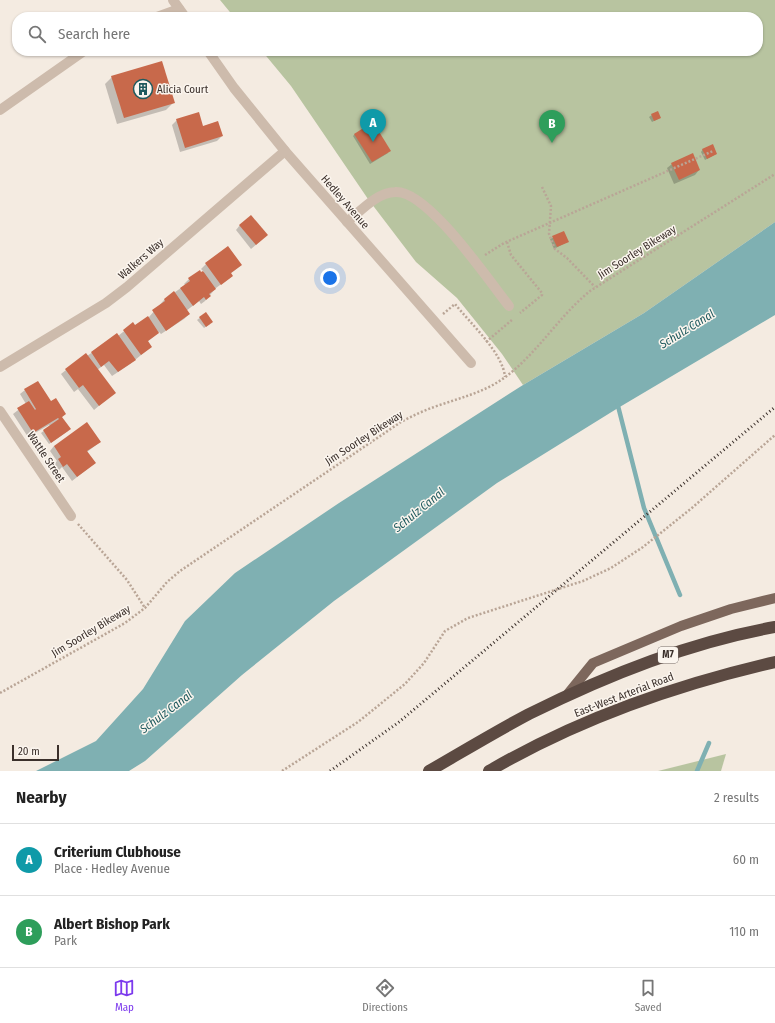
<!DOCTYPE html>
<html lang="en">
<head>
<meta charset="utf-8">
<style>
	body { margin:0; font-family:"Fira Sans Condensed",sans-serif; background:#f6f6f6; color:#222 }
	.scale { position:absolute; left:12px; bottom:10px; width:47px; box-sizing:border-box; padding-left:4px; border:2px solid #3b302b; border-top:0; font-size:11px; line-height:14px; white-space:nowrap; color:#3b302b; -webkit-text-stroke:3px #fbf5ee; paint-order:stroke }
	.you { position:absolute; left:330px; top:278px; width:14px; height:14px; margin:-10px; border:3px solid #fff; border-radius:50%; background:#1a73e8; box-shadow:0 0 0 6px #1a73e833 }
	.badge { display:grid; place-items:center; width:26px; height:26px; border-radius:50%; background:#7c3aed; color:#fff; font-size:13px; font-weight:700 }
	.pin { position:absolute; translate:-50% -33px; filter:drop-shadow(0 1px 2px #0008) }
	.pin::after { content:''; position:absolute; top:21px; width:14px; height:12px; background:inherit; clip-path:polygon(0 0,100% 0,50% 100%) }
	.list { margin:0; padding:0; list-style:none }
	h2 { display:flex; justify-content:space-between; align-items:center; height:52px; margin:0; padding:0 16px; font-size:17px }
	h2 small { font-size:13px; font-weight:400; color:#767676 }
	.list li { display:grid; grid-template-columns:26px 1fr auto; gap:12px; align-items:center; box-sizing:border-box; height:72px; padding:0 16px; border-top:1px solid #e0e0e0 }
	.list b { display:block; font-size:15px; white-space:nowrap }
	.list p { margin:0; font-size:13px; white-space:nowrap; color:#767676 }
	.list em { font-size:13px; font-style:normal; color:#767676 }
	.icon { flex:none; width:22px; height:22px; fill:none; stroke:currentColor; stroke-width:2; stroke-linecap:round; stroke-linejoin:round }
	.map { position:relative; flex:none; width:775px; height:771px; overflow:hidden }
	.search { position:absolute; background:#fff; box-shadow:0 1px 3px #0004; left:12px; right:12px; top:12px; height:44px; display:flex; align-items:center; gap:10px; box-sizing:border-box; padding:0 14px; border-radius:16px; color:#767676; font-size:15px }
	.sheet { height:196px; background:#fff }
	nav { display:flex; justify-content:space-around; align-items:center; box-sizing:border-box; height:56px; border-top:1px solid #e0e0e0; background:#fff; font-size:11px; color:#767676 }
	nav a { display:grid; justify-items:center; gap:2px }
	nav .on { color:#7c3aed }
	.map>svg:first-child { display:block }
	.green { fill:#b8c4a0 }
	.water { fill:#7fb0b2 }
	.shadow { fill:#0003 }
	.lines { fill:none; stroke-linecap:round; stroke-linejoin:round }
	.stream { stroke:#7fb0b2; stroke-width:4.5 }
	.building { fill:#c8694b }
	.path { stroke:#b9a596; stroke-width:2.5; stroke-dasharray:2 2; stroke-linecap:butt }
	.minor { stroke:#cdbbac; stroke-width:10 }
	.major { stroke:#7d675c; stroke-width:10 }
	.highway { stroke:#5c4a42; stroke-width:12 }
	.rail { stroke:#3b302b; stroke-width:3; stroke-dasharray:1 3; stroke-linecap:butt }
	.labels { text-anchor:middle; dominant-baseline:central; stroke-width:3; stroke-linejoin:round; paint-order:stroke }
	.shield { fill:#fbf5ee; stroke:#756b66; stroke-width:1 }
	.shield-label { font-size:10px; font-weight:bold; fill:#3b302b }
	.poi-label { font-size:11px; fill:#3b302b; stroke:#fbf5ee; text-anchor:start }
	.street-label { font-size:11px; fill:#3b302b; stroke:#fbf5ee }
	.water-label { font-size:12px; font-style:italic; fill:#1f5a5e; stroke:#fbf5ee }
</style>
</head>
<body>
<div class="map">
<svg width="775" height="771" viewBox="0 0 775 771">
	<rect width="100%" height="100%" fill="#f4ebe1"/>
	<!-- green -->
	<g class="green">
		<path d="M220,0H775V222L644,313L523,385L502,354L457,298L416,262L368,199L291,86L262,51H758V17H234Z"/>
		<path d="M726,754L721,771H658Z"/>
	</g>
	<!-- water -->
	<path class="water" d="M775,222V315L618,408L497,483L334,601L242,675L145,761L129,771H36L96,741L143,689L185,621L235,573L339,503L523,385L644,313Z"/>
	<!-- shadow -->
	<g class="shadow">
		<path d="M112,77L174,102L166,110L117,124L105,84Z"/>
		<path d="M652,115L660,118L652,122L649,117Z"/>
		<path d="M177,120L203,127L222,136L217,141L180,152L172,125Z"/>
		<path d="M355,134L388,153L370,164L353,136Z"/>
		<path d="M703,149L716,154L705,160L701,152Z"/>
		<path d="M672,164L699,170L695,175L674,184L667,168Z"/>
		<path d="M240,225L267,235L251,249L236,230Z"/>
		<path d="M563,233L567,242L554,249L550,239Z"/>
		<path d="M206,264L241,265L230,274L232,276L216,288L205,301L201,304L199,301L186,311L189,314L184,319L161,334L159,332L147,342L151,347L130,364L112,376L104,365L97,370L114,393L94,410L78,389L74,392L61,374L86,354L87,356L117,335L118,336L133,324L135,326L149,317L164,300L185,285L184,284L189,279L200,272L201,274L204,272L201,269Z"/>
		<path d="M205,314L210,324L204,328L197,320Z"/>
		<path d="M25,390L50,403L65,414L61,418L68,431L49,444L41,433L50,426L49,425L28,437L13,414L26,404L20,394Z"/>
		<path d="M100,442L87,452L95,463L72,481L62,467L58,471L54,464L57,461L50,451L54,446Z"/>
	</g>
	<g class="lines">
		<!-- stream -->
		<g class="stream">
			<path d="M617,402L644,508L680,595"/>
			<path d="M697,771L709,743"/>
		</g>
	</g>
	<!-- building -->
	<g class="building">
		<path d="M162,61L175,103L124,118L111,76Z"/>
		<path d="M658,111L661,118L654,121L651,114Z"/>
		<path d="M199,112L203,126L218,121L223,136L185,148L176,119Z"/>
		<path d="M373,122L391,151L372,162L354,134Z"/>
		<path d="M713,144L717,154L707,159L702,149Z"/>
		<path d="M693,153L700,170L679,180L671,163Z"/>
		<path d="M251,215L268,235L256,245L239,225Z"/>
		<path d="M564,231L569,242L557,247L552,236Z"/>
		<path d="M228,246L242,265L231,273L233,276L221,285L205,263Z"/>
		<path d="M200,270L201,272L203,271L216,289L209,294L211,296L206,300L204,297L193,306L180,288L190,281L188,278Z"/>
		<path d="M174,291L190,314L166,331L152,310L165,301L164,299Z"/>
		<path d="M206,312L213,322L206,327L199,317Z"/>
		<path d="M148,316L159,333L148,341L152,347L141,355L123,330L133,322L135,325Z"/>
		<path d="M117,333L136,360L118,372L109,361L101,367L91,352Z"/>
		<path d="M86,353L116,393L99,406L83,385L79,388L65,369Z"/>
		<path d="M38,381L51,401L56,398L66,414L62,417L71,429L51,443L43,430L59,419L58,418L33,433L17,408L29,401L35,410L36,409L24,389Z"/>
		<path d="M87,422L101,442L87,451L96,463L77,477L67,464L63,467L58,459L61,457L54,446Z"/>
	</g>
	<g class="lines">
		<!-- path -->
		<g class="path">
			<path d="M542,187L551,206L549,234L555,249L567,258L595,287"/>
			<path d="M507,242L511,255L542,293V295L520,313"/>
			<path d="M485,255L504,243L713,151"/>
			<path d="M443,314L455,304C470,323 503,353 505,377"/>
			<path d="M486,342L513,319"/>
			<path d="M78,524L127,580L145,608"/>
			<path d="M0,693L125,623L145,608L167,582L180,571L401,422C412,416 423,411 434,407C459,398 483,393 504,378C538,353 558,317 590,291L775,174"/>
			<path d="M282,771L358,722L405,684L424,663L445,631L468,618L583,581L611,568L643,547L693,507L775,435"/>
		</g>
		<!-- minor -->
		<g class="minor">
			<path d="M173,0L185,17"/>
			<path d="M157,17L179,9"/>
			<path d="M208,51L234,88L285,151L471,363"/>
			<path d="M0,110L84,51"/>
			<path d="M347,222C361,211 376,193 395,192C427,189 489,281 509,306"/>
			<path d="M0,367L106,303L127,287L285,151"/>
			<path d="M0,411L71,516"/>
		</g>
		<!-- major -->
		<path class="major" d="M567,695L593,663L681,626L731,609L775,598"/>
		<!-- highway -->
		<g class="highway">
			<path d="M429,771C462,752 495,732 529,714C607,675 689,642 775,627"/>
			<path d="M489,771C578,719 675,685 775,662"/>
		</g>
		<!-- rail -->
		<path class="rail" d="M330,771L399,722L775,407"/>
	</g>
	<!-- icons -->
	<defs>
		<symbol id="building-ring" viewBox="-11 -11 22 22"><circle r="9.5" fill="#fbf5ee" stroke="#1f5a5e" stroke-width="1.5"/><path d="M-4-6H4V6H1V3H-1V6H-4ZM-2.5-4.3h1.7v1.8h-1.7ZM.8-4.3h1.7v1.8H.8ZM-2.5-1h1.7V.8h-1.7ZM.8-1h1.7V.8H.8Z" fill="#1f5a5e"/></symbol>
	</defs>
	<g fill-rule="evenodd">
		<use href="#building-ring" x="132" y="78" width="22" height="22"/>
	</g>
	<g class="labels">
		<!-- shield labels -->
		<rect class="shield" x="658" y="647" width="20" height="16" rx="3"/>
		<g class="shield-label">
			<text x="668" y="655">M7</text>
		</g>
		<!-- poi labels -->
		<g class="poi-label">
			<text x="157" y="89">Alicia Court</text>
		</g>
		<!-- street labels -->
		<g class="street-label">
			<text transform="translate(345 202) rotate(49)">Hedley Avenue</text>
			<text transform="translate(637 252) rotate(-32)">Jim Soorley Bikeway</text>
			<text transform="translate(141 259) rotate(-41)">Walkers Way</text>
			<text transform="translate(364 438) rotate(-33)">Jim Soorley Bikeway</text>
			<text transform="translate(46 457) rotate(56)">Wattle Street</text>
			<text transform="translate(91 631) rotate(-31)">Jim Soorley Bikeway</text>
			<text transform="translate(624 695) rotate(-21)">East-West Arterial Road</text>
		</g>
		<!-- water labels -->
		<g class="water-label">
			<text transform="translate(687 329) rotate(-32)">Schulz Canal</text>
			<text transform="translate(419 510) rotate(-39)">Schulz Canal</text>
			<text transform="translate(166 712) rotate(-37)">Schulz Canal</text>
		</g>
	</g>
</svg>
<div class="scale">20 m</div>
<div class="you"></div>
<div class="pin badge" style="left:373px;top:142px;background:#0f9aa8">A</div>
<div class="pin badge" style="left:552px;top:143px;background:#2e9e5b">B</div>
<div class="search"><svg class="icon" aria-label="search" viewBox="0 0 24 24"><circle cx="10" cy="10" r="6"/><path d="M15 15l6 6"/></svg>Search here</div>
</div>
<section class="sheet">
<h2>Nearby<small>2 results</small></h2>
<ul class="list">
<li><span class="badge" style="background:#0f9aa8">A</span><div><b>Criterium Clubhouse</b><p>Place · Hedley Avenue</p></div><em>60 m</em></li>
<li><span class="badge" style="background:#2e9e5b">B</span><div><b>Albert Bishop Park</b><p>Park</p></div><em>110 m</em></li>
</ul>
</section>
<nav>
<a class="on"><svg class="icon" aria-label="map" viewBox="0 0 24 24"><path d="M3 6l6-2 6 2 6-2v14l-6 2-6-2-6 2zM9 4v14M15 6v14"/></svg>Map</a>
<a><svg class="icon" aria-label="directions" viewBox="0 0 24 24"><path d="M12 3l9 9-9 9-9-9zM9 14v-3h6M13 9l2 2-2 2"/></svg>Directions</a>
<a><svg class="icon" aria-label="saved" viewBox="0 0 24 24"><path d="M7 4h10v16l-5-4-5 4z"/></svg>Saved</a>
</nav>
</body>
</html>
